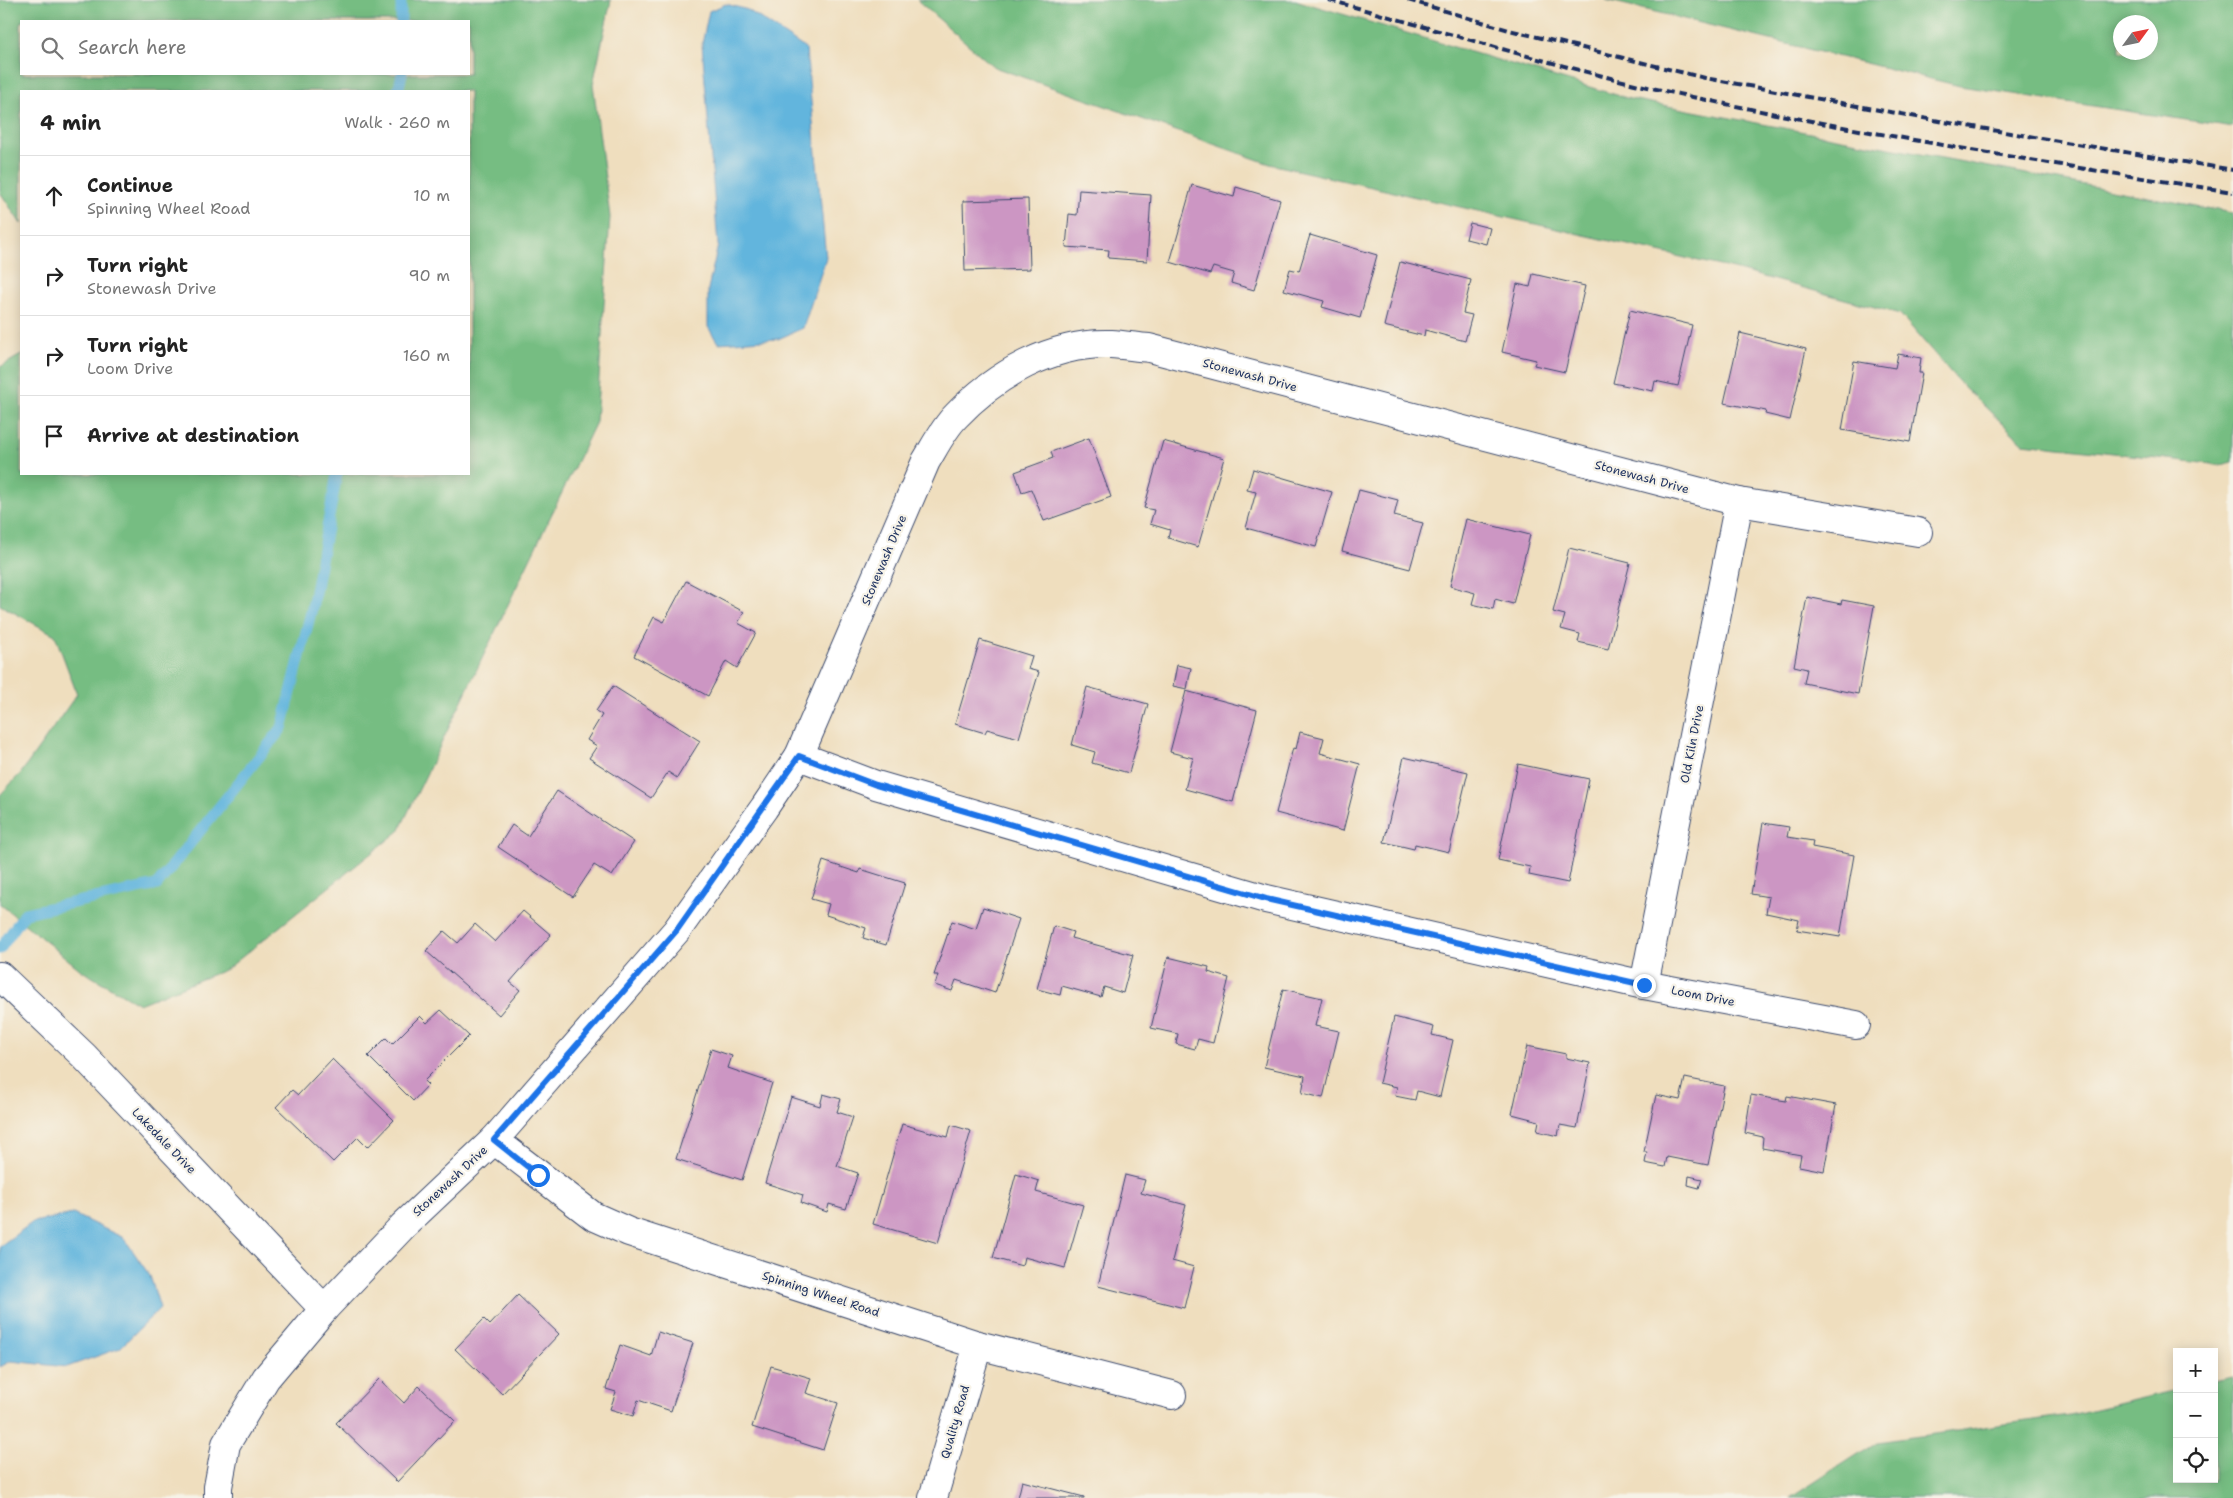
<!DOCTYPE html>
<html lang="en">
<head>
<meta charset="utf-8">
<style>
	body { margin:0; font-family:"Shantell Sans",sans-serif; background:#f6f6f6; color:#222 }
	.controls { position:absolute; right:15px; bottom:15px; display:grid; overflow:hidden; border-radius:0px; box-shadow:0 2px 12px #0003 }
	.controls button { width:45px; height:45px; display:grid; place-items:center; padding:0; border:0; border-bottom:1px solid #e0e0e0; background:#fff; color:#222; font:25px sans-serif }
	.compass { position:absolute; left:2113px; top:15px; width:45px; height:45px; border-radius:50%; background:#fff; box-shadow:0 2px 12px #0003; rotate:57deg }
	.stop { position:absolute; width:15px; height:15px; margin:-11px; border:4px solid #1a73e8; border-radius:50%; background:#fff }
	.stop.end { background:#1a73e8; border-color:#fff; box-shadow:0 1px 5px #0008 }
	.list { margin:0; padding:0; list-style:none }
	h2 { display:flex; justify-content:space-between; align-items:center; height:65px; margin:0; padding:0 20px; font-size:21px }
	h2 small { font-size:16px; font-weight:400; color:#767676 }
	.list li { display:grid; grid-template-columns:32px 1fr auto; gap:15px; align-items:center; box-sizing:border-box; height:80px; padding:0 20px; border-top:1px solid #e0e0e0 }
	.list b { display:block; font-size:19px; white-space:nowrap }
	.list p { margin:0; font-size:16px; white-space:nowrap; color:#767676 }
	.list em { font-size:16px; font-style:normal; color:#767676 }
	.icon { flex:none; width:28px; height:28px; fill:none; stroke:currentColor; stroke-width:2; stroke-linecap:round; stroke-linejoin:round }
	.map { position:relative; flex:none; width:2233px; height:1498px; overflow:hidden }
	.search { position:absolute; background:#fff; box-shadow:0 2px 12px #0003; left:20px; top:20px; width:450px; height:55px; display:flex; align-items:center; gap:12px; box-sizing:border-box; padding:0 18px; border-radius:0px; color:#767676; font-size:19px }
	.panel { position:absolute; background:#fff; box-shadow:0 2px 12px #0003; left:20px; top:90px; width:450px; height:385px; border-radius:0px }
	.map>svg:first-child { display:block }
	.forest { fill:#76bd82; stroke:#487670; fill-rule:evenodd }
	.water { fill:#62b5dd; stroke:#3e729e }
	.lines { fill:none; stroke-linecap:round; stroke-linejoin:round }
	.stream { stroke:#62b5dd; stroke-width:11 }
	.building { fill:#cc96c3 }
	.minor-casing { stroke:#3b496c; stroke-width:30 }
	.minor { stroke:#fff; stroke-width:28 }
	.rail { stroke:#1b2f5e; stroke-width:4; stroke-dasharray:8 4; stroke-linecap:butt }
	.route { stroke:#1a73e8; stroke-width:6 }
	.labels { text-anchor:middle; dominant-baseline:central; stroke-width:4.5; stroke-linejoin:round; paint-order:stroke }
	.street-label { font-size:12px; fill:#1b2f5e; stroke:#f7f3e8 }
</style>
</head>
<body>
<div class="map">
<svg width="2233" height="1498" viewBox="0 0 2233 1498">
	<rect width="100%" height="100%" fill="#f7f3e8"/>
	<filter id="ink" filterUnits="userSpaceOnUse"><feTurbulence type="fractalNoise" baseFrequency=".02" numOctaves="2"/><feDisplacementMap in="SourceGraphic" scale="10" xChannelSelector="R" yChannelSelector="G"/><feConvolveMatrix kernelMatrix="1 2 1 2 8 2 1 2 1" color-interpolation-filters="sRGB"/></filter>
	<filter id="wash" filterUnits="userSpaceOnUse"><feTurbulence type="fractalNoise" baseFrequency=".0096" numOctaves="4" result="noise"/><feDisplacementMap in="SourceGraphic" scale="20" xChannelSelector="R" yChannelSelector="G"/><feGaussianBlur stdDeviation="1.12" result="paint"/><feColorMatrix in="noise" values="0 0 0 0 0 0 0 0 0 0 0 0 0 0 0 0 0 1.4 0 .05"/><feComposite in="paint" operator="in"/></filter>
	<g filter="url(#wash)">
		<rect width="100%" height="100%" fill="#efdebe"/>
		<!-- forest -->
		<g class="forest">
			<path d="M0,0H611L593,84L610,217L596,422L399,831L227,969L139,1004L82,971L0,904V795L21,773L77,694L55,635L0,605V367L21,355V474H469V91H21V224L0,192ZM469,21V74H21V21Z"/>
			<path d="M917,0H1295L1630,99L2233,213V462L2221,465L2023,443L1959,382L1900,314L1734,269L1270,164L994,67Z"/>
			<path d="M1606,0H2233V127L1960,86ZM2150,22V52H2120V22Z"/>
			<path d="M2233,1377V1498H1790L1877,1442L2070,1415L2177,1390V1479H2214V1381Z"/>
		</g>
		<!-- water -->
		<g class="water">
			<path d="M726,4L748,10L806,49L826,258L803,328L778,339L718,343L708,327V289L718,245L702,44L709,11Z"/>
			<path d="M73,1214L124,1238L150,1276L160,1308L120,1348L67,1367L11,1361L0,1367V1246L33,1222Z"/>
		</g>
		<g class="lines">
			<!-- stream -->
			<g class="stream">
				<path d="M401,0V21"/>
				<path d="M398,91L402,74"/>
				<path d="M0,949L25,913L157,885L282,728L312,608L337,474"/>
			</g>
		</g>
		<g id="blocks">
			<!-- building -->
			<g class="building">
				<path d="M1192,185L1234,197L1236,187L1280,200L1254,290L1231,283L1234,273L1213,267L1210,274L1170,262Z"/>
				<path d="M1079,190L1151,195L1147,261L1108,258L1109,250L1066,247L1069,214L1077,215Z"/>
				<path d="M1028,199L1030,269L965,271L963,201Z"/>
				<path d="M1470,223L1490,228L1486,244L1466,239Z"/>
				<path d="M1310,235L1377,255L1360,318L1322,307L1324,301L1284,290L1290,269L1299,271Z"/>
				<path d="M1400,262L1471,280L1463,313L1472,315L1465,341L1425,330L1424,336L1384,326Z"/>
				<path d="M1533,274L1585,286L1565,372L1534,365L1536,360L1502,352L1517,284L1530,287Z"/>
				<path d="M1630,310L1692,325L1678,386L1655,381L1653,391L1613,383Z"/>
				<path d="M1740,333L1806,349L1790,420L1765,414L1766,411L1724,403Z"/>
				<path d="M1898,354L1921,358L1919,373H1922L1910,442L1842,430L1854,361L1895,368Z"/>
				<path d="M1089,438L1111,497L1044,521L1031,489L1022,492L1015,472L1053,458L1051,452Z"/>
				<path d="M1163,441L1224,458L1198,547L1168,538L1170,530L1150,524L1154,510L1144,508Z"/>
				<path d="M1253,469L1332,492L1316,547L1246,528L1256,492L1247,490Z"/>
				<path d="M1359,490L1398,500L1394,516L1423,523L1410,569L1342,551Z"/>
				<path d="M1466,519L1530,535L1513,604L1495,599L1493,609L1472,604L1475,593L1450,586Z"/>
				<path d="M1569,548L1630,563L1608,649L1578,642L1580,634L1561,629L1565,615L1553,612Z"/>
				<path d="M686,581L744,612L738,623L756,633L737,668L726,661L708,696L634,656L654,617L664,622Z"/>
				<path d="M1807,597L1841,604L1842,600L1874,606L1858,694L1804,683L1807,669L1794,666Z"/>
				<path d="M980,640L1032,656L1028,669L1039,672L1019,738L987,729L985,733L955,724Z"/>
				<path d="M1177,665L1191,668L1187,689L1173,686Z"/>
				<path d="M613,686L700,741L677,778L668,772L651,798L589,758L597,746L587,740L602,715L596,711Z"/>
				<path d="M1087,687L1148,704L1129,773L1092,763L1095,752L1072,745Z"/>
				<path d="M1186,691L1257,710L1233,802L1185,789L1193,758L1170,752Z"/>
				<path d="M1300,732L1324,738L1320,753L1360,764L1343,831L1276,813L1293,748L1296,749Z"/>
				<path d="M1404,757L1468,772L1449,852L1415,844L1414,849L1384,842Z"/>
				<path d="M1518,764L1589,779L1568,883L1529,875L1530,867L1498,860Z"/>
				<path d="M557,791L634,842L612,876L594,865L573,897L498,847L512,825L528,836Z"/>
				<path d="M1763,823L1789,827L1787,837L1813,841L1812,847L1854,855L1840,937L1797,930L1799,920L1766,913L1769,897L1751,894Z"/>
				<path d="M823,861L859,873L860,869L905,883L886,945L863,938L866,928L826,915L829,904L811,899Z"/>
				<path d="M983,907L1019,919L995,993L956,980L952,991L935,985L938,975H934L952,921L976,929Z"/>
				<path d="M523,911L551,935L510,982L520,990L499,1015L426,951L444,931L458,943L475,924L495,942Z"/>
				<path d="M1054,926L1073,932L1071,938L1133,955L1123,993L1104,987L1101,997L1062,986L1060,995L1037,989Z"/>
				<path d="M1168,957L1209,967L1208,972L1229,978L1213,1043L1198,1039L1195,1049L1176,1044L1178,1034L1151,1028Z"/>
				<path d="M1283,989L1322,998L1315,1026L1339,1031L1323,1098L1302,1093L1305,1076L1264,1067Z"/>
				<path d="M441,1010L469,1036L424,1081L428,1085L413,1101L368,1056L386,1038L392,1044L420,1016L427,1023Z"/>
				<path d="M1394,1017L1434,1027L1432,1035L1453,1040L1440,1097L1417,1091L1415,1100L1395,1096L1397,1087L1379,1083Z"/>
				<path d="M1527,1046L1566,1054V1058L1590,1063L1577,1128L1560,1125L1558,1136L1537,1131L1539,1121L1512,1114Z"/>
				<path d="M711,1049L732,1056L728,1068L772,1083L742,1180L676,1159Z"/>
				<path d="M332,1059L394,1120L368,1147L358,1137L333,1162L276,1107L292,1090L298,1095Z"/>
				<path d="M1685,1078L1724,1086L1708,1165L1667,1157L1665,1167L1645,1163L1647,1152H1644L1656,1095L1680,1100Z"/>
				<path d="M823,1094L841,1099L837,1112L853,1117L837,1166L858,1173L846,1209L829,1204L827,1212L801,1203L803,1195L765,1183L791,1097L820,1106Z"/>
				<path d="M1751,1095L1786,1101L1787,1096L1836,1105L1824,1171L1799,1166L1801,1155L1762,1148L1763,1137L1745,1133Z"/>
				<path d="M902,1124L948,1137L951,1125L971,1131L938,1243L873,1224Z"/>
				<path d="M1016,1174L1039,1181L1036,1192L1083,1205L1065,1268L1024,1257L1022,1266L993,1258Z"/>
				<path d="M1125,1175L1145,1180L1141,1193L1186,1205L1172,1261L1194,1267L1184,1308L1098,1286Z"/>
				<path d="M1689,1176L1702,1179L1699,1188L1688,1185Z"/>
				<path d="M518,1295L559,1334L502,1394L455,1349L484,1319L490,1325Z"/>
				<path d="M658,1332L693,1343L671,1411L638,1400L633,1416L610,1409L616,1392L606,1389L620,1345L651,1356Z"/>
				<path d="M771,1366L811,1378L806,1393L838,1403L823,1450L752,1427Z"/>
				<path d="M379,1379L404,1403L419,1386L455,1421L397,1482L336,1423Z"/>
				<path d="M1022,1481L1084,1497V1498H1018Z"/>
			</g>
		</g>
	</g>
	<g filter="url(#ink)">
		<use href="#blocks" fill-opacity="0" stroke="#3b496c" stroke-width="1"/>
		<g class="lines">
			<defs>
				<g id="minor">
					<path d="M799,756L876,785L1266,899L1644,985L1856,1025"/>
					<path d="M0,976L84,1056L324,1309"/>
					<path d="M1644,985L1739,502"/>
					<path d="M494,1140L593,1216L629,1232L978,1345L1172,1395"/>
					<path d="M218,1498V1487L226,1444L266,1378L324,1309L403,1226L494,1140L677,930L764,808L799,756L926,461C935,446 944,428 956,416C995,375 1052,342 1111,344C1124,345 1137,347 1149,348L1739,502L1918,532"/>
					<path d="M933,1498L978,1345"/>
				</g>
			</defs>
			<!-- minor casing -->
			<use href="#minor" class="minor-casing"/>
			<!-- minor -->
			<use href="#minor" class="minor"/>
			<!-- rail -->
			<g class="rail">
				<path d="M1329,0C1453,34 1576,73 1702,99C1878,136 2056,165 2233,192"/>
				<path d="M1408,0L1509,30L1705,78L1950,123L2233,170"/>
			</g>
		</g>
	</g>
	<g class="lines" filter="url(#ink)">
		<!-- route -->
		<path class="route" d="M538,1175L494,1140L677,930L799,756L876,785L1266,899L1644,985"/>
	</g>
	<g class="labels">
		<!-- street labels -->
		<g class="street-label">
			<text transform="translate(1250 375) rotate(15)">Stonewash Drive</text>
			<text transform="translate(1642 477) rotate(15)">Stonewash Drive</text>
			<text transform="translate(884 560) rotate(-67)">Stonewash Drive</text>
			<text transform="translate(1692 744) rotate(-79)">Old Kiln Drive</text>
			<text transform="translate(1703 996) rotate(11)">Loom Drive</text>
			<text transform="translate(164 1141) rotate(46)">Lakedale Drive</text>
			<text transform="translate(450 1181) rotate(-43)">Stonewash Drive</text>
			<text transform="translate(821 1294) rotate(18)">Spinning Wheel Road</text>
			<text transform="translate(955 1422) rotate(-74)">Quality Road</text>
		</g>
	</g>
</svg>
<div class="controls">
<button>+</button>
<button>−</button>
<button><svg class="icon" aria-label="locate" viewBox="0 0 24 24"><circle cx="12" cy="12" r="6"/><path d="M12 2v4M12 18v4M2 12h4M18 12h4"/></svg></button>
</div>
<svg class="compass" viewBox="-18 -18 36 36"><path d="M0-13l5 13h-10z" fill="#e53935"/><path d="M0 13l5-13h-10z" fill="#767676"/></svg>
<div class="stop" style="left:538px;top:1175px"></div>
<div class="stop end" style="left:1644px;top:985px"></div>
<div class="search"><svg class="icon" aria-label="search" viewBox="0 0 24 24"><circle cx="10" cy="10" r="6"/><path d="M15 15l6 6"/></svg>Search here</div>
<section class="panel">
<h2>4 min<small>Walk · 260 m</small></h2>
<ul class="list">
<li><svg class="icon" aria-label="ahead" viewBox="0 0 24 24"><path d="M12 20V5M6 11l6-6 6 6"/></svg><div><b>Continue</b><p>Spinning Wheel Road</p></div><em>10 m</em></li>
<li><svg class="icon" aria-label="right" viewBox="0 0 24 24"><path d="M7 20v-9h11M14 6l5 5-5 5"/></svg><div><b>Turn right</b><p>Stonewash Drive</p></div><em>90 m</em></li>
<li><svg class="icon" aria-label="right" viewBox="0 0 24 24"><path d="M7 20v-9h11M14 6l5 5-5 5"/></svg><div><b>Turn right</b><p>Loom Drive</p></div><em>160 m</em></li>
<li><svg class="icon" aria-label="arrive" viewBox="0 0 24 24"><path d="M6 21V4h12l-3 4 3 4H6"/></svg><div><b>Arrive at destination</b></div></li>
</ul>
</section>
</div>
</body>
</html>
